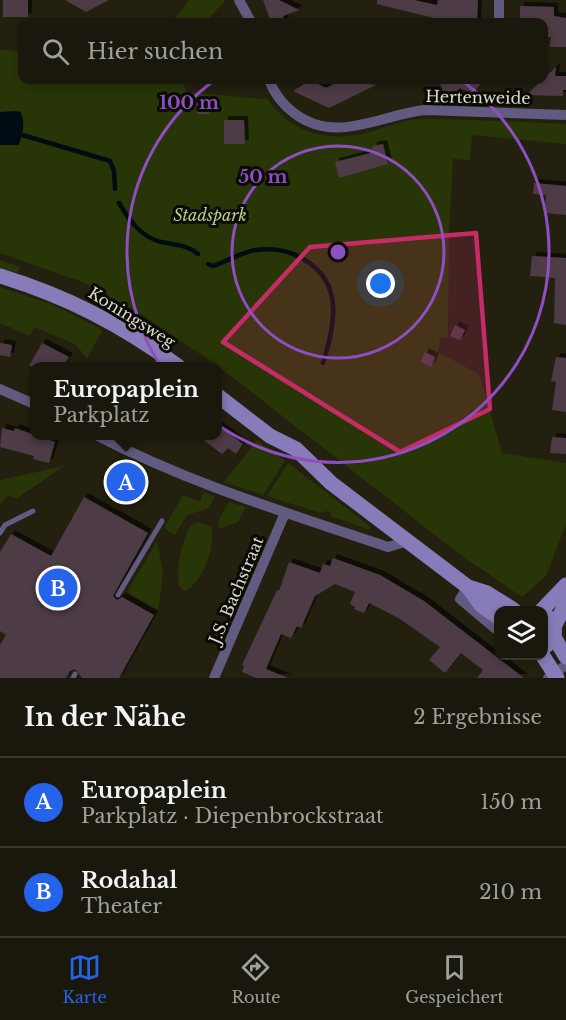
<!DOCTYPE html>
<html lang="de">
<head>
<meta charset="utf-8">
<style>
	body { margin:0; font-family:"Libre Baskerville",serif; background:#27251a; color:#f1f3f6 }
	.controls { position:absolute; right:18px; bottom:18px; display:grid; overflow:hidden; border-radius:12px; box-shadow:0 3px 9px #0003 }
	.controls button { width:54px; height:54px; display:grid; place-items:center; padding:0; border:0; border-bottom:2px solid #38372d; background:#1a180c; color:#f1f3f6; font:30px sans-serif }
	.you { position:absolute; left:381px; top:284px; width:21px; height:21px; margin:-15px; border:4px solid #fff; border-radius:50%; background:#1a73e8; box-shadow:0 0 0 9px #1a73e833 }
	.badge { display:grid; place-items:center; width:39px; height:39px; border-radius:50%; background:#2563eb; color:#fff; font-size:20px; font-weight:700 }
	.pin { position:absolute; translate:-50% -50%; border:3px solid #fff; box-shadow:0 2px 6px #0006 }
	.popup { position:absolute; left:30px; top:362px; width:192px; height:78px; box-sizing:border-box; display:grid; place-content:center; border-radius:12px; background:#1a180c; filter:drop-shadow(0 2px 4px #0005); font-size:20px; white-space:nowrap; color:#9fa09d }
	.popup b { font-size:22px; color:#f1f3f6 }
	.popup::after { content:''; position:absolute; left:50%; top:100%; margin-left:-12px; border:12px solid transparent; border-top-color:#1a180c }
	.list { margin:0; padding:0; list-style:none }
	h2 { display:flex; justify-content:space-between; align-items:center; height:78px; margin:0; padding:0 24px; font-size:26px }
	h2 small { font-size:20px; font-weight:400; color:#9fa09d }
	.list li { display:grid; grid-template-columns:39px 1fr auto; gap:18px; align-items:center; box-sizing:border-box; height:90px; padding:0 24px; border-top:2px solid #38372d }
	.list b { display:block; font-size:22px; white-space:nowrap }
	.list p { margin:0; font-size:20px; white-space:nowrap; color:#9fa09d }
	.list em { font-size:20px; font-style:normal; color:#9fa09d }
	.icon { flex:none; width:33px; height:33px; fill:none; stroke:currentColor; stroke-width:2; stroke-linecap:round; stroke-linejoin:round }
	.map { position:relative; flex:none; width:566px; height:678px; overflow:hidden }
	.search { position:absolute; background:#1a180c; box-shadow:0 3px 9px #0003; left:18px; right:18px; top:18px; height:66px; display:flex; align-items:center; gap:15px; box-sizing:border-box; padding:0 21px; border-radius:12px; color:#9fa09d; font-size:22px }
	.sheet { height:258px; background:#1a180c }
	nav { display:flex; justify-content:space-around; align-items:center; box-sizing:border-box; height:84px; border-top:2px solid #38372d; background:#1a180c; font-size:16px; color:#9fa09d }
	nav a { display:grid; justify-items:center; gap:3px }
	nav .on { color:#2563eb }
	.map>svg:first-child { display:block }
	.green { fill:#283506 }
	.water { fill:#000c13 }
	.lines { fill:none; stroke-linecap:round; stroke-linejoin:round }
	.stream { stroke:#000c13; stroke-width:4.5 }
	.building { fill:#4d3b44; filter:url(#shadow) }
	.service { stroke:#625b81; stroke-width:5 }
	.minor { stroke:#625b81; stroke-width:10 }
	.secondary { stroke:#887bb9; stroke-width:15 }
	.marked { fill:#c52b67; fill-opacity:0.2; stroke:#c52b67; stroke-width:4.5; stroke-linejoin:round }
	.ring { fill:none; stroke:#8e4fc2; stroke-width:3 }
	.labels { text-anchor:middle; dominant-baseline:central; stroke-width:6; stroke-linejoin:round; paint-order:stroke }
	.street-label { font-size:16px; fill:#dcdacf; stroke:#0b0a04 }
	.park-label { font-size:16px; font-style:italic; fill:#b7d284; stroke:#0b0a04 }
	.centre { fill:#8e4fc2; stroke:#0b0a04; stroke-width:3 }
	.ring-label { font-size:18px; text-anchor:middle; font-weight:bold; fill:#8e4fc2; stroke:#0b0a04; stroke-width:6; stroke-linejoin:round; paint-order:stroke }
</style>
</head>
<body>
<div class="map">
<svg width="566" height="678" viewBox="0 0 566 678">
	<defs>
		<filter id="shadow"><feDropShadow dx="4" dy="-4" stdDeviation="0" flood-color="#0009"/></filter>
	</defs>
	<rect width="100%" height="100%" fill="#232010"/>
	<!-- green -->
	<g class="green">
		<path d="M189,0H226L205,22H172Z"/>
		<path d="M0,50L22,51V80H182L187,92L260,99L267,98C288,131 325,142 362,134C383,129 403,119 424,119C471,119 519,122 566,124V144L472,135L470,160L453,159L449,236L448,337L440,338L438,352L479,374L502,453L566,463V524L546,576L522,597L462,556L218,366L141,314L82,282L0,253Z"/>
		<path d="M0,260L20,267L18,273L0,269Z"/>
		<path d="M0,287L51,304L103,330L87,358L75,344L34,327L30,336L0,323Z"/>
		<path d="M257,440L285,461L263,495L224,482Z"/>
		<path d="M288,463L371,527L370,530L330,516L331,513L327,511L320,513L267,496Z"/>
		<path d="M64,466L16,499L8,495L0,505V480Z"/>
		<path d="M204,492L215,497L209,508L187,515L175,535L164,528L183,495L200,502Z"/>
		<path d="M229,502L246,507L238,522L219,529L218,521Z"/>
		<path d="M198,522L211,527C217,545 202,583 185,591L179,586C177,564 180,545 191,525Z"/>
		<path d="M157,541L163,572L158,610L127,592Z"/>
	</g>
	<!-- water -->
	<path class="water" d="M15,111L21,112C26,127 22,133 19,145H0V112Z"/>
	<g class="lines">
		<!-- stream -->
		<g class="stream">
			<path d="M19,134L110,161L114,171L115,189"/>
			<path d="M119,203C129,220 141,237 161,242C175,245 186,244 198,254"/>
			<path d="M208,264L213,266C228,261 241,252 256,250C273,248 291,251 305,260C344,284 335,325 323,363"/>
		</g>
	</g>
	<!-- building -->
	<g class="building">
		<rect x="3" y="0" width="25" height="17"/>
		<path d="M65,0H109L86,12Z"/>
		<path d="M263,0H279L299,10L283,16L285,22H271Z"/>
		<path d="M377,0H414L437,5L438,0H478L477,22H433L434,18L377,4Z"/>
		<path d="M520,6L554,7V16L566,18V47H550L551,37H543V22H520Z"/>
		<path d="M556,67L555,76H566V90H563V96L526,95Z"/>
		<path d="M310,80L326,88L342,80H362V83L376,85L329,108L293,91Z"/>
		<path d="M439,80H484L473,93L459,88L458,92L442,91Z"/>
		<rect x="197" y="102" width="12" height="12"/>
		<path d="M224,120H244L245,144H224Z"/>
		<path d="M383,144L388,164L339,178L335,162L371,153L373,146Z"/>
		<path d="M534,183L566,186V215L545,213L546,195L533,194Z"/>
		<path d="M532,256L566,258V325L554,323L555,278L530,276Z"/>
		<path d="M455,325L465,330L460,340L450,336Z"/>
		<path d="M0,343L12,345L10,357L0,355Z"/>
		<path d="M42,343L69,357L63,366H29Z"/>
		<path d="M425,352L435,357L431,367L420,362Z"/>
		<path d="M556,357L566,358V412L552,410L556,382L551,381Z"/>
		<path d="M218,425L243,444L236,454L228,448L222,454L197,435H218Z"/>
		<path d="M2,428L14,431L15,428L55,442L49,463L33,459L34,456L0,447Z"/>
		<path d="M552,437L566,438V454L550,453Z"/>
		<path d="M84,497L148,533L113,596L117,600L122,597L154,615L119,678H82L75,669L70,671L66,678H0V645L6,635L0,631V552L11,534L51,556Z"/>
		<path d="M333,558L380,575L424,601L524,678H477L483,670L461,653L445,673L429,660L440,647L400,619L369,603L364,613L354,609L355,607L350,604L355,592L335,584L315,596L301,628L297,626L291,638L281,634L266,669L288,678H256L242,672L244,666L242,665L277,590L279,591L289,562L320,573L323,564L330,566Z"/>
	</g>
	<g class="lines">
		<!-- service -->
		<g class="service">
			<path d="M0,533L5,525L33,511"/>
			<path d="M118,595L162,521"/>
			<path d="M73,678L75,674"/>
		</g>
		<!-- minor -->
		<g class="minor">
			<path d="M239,0L251,22"/>
			<path d="M499,22V0"/>
			<path d="M269,80C274,93 282,104 294,113C336,145 379,115 425,110L566,115"/>
			<path d="M0,389L34,404"/>
			<path d="M98,436C193,485 288,513 388,547L408,541"/>
			<path d="M468,587L460,599L498,631"/>
			<path d="M214,678L285,513"/>
			<path d="M548,678L566,665"/>
		</g>
		<!-- secondary -->
		<g class="secondary">
			<path d="M0,276C68,297 120,324 178,366"/>
			<path d="M218,396L270,436L296,449L331,483L468,587L481,605L498,617"/>
			<path d="M468,587L487,593L514,610"/>
			<path d="M542,610L566,585"/>
			<path d="M544,614C558,623 558,639 544,647"/>
			<path d="M554,627L566,603"/>
			<path d="M554,637L566,657"/>
			<path d="M543,656L557,678"/>
		</g>
	</g>
	<!-- marked area -->
	<path class="marked" d="M476,233L490,409L400,452L223,342L310,247Z"/>
	<!-- distance rings -->
	<g class="ring">
		<circle cx="338" cy="252" r="106"/>
		<path d="M461 80A211 211 0 1 1 215 80"/>
	</g>
	<g class="labels">
		<!-- street labels -->
		<g class="street-label">
			<text transform="translate(478 97) rotate(1)">Hertenweide</text>
			<text transform="translate(132 317) rotate(32)">Koningsweg</text>
			<text transform="translate(236 590) rotate(-67)">J.S. Bachstraat</text>
		</g>
		<!-- park labels -->
		<g class="park-label">
			<text x="210" y="215">Stadspark</text>
		</g>
	</g>
	<circle cx="338" cy="252" r="9" class="centre"/>
	<g class="ring-label">
		<text x="189" y="109">100 m</text>
		<text x="263" y="183">50 m</text>
	</g>
</svg>
<div class="controls">
<button><svg class="icon" aria-label="layers" viewBox="0 0 24 24"><path d="M12 4l9 5-9 5-9-5zM3 14l9 5 9-5"/></svg></button>
</div>
<div class="you"></div>
<div class="pin badge" style="left:126px;top:482px">A</div>
<div class="popup"><b>Europaplein</b>Parkplatz</div>
<div class="pin badge" style="left:58px;top:588px">B</div>
<div class="search"><svg class="icon" aria-label="search" viewBox="0 0 24 24"><circle cx="10" cy="10" r="6"/><path d="M15 15l6 6"/></svg>Hier suchen</div>
</div>
<section class="sheet">
<h2>In der Nähe<small>2 Ergebnisse</small></h2>
<ul class="list">
<li><span class="badge">A</span><div><b>Europaplein</b><p>Parkplatz · Diepenbrockstraat</p></div><em>150 m</em></li>
<li><span class="badge">B</span><div><b>Rodahal</b><p>Theater</p></div><em>210 m</em></li>
</ul>
</section>
<nav>
<a class="on"><svg class="icon" aria-label="map" viewBox="0 0 24 24"><path d="M3 6l6-2 6 2 6-2v14l-6 2-6-2-6 2zM9 4v14M15 6v14"/></svg>Karte</a>
<a><svg class="icon" aria-label="directions" viewBox="0 0 24 24"><path d="M12 3l9 9-9 9-9-9zM9 14v-3h6M13 9l2 2-2 2"/></svg>Route</a>
<a><svg class="icon" aria-label="saved" viewBox="0 0 24 24"><path d="M7 4h10v16l-5-4-5 4z"/></svg>Gespeichert</a>
</nav>
</body>
</html>
